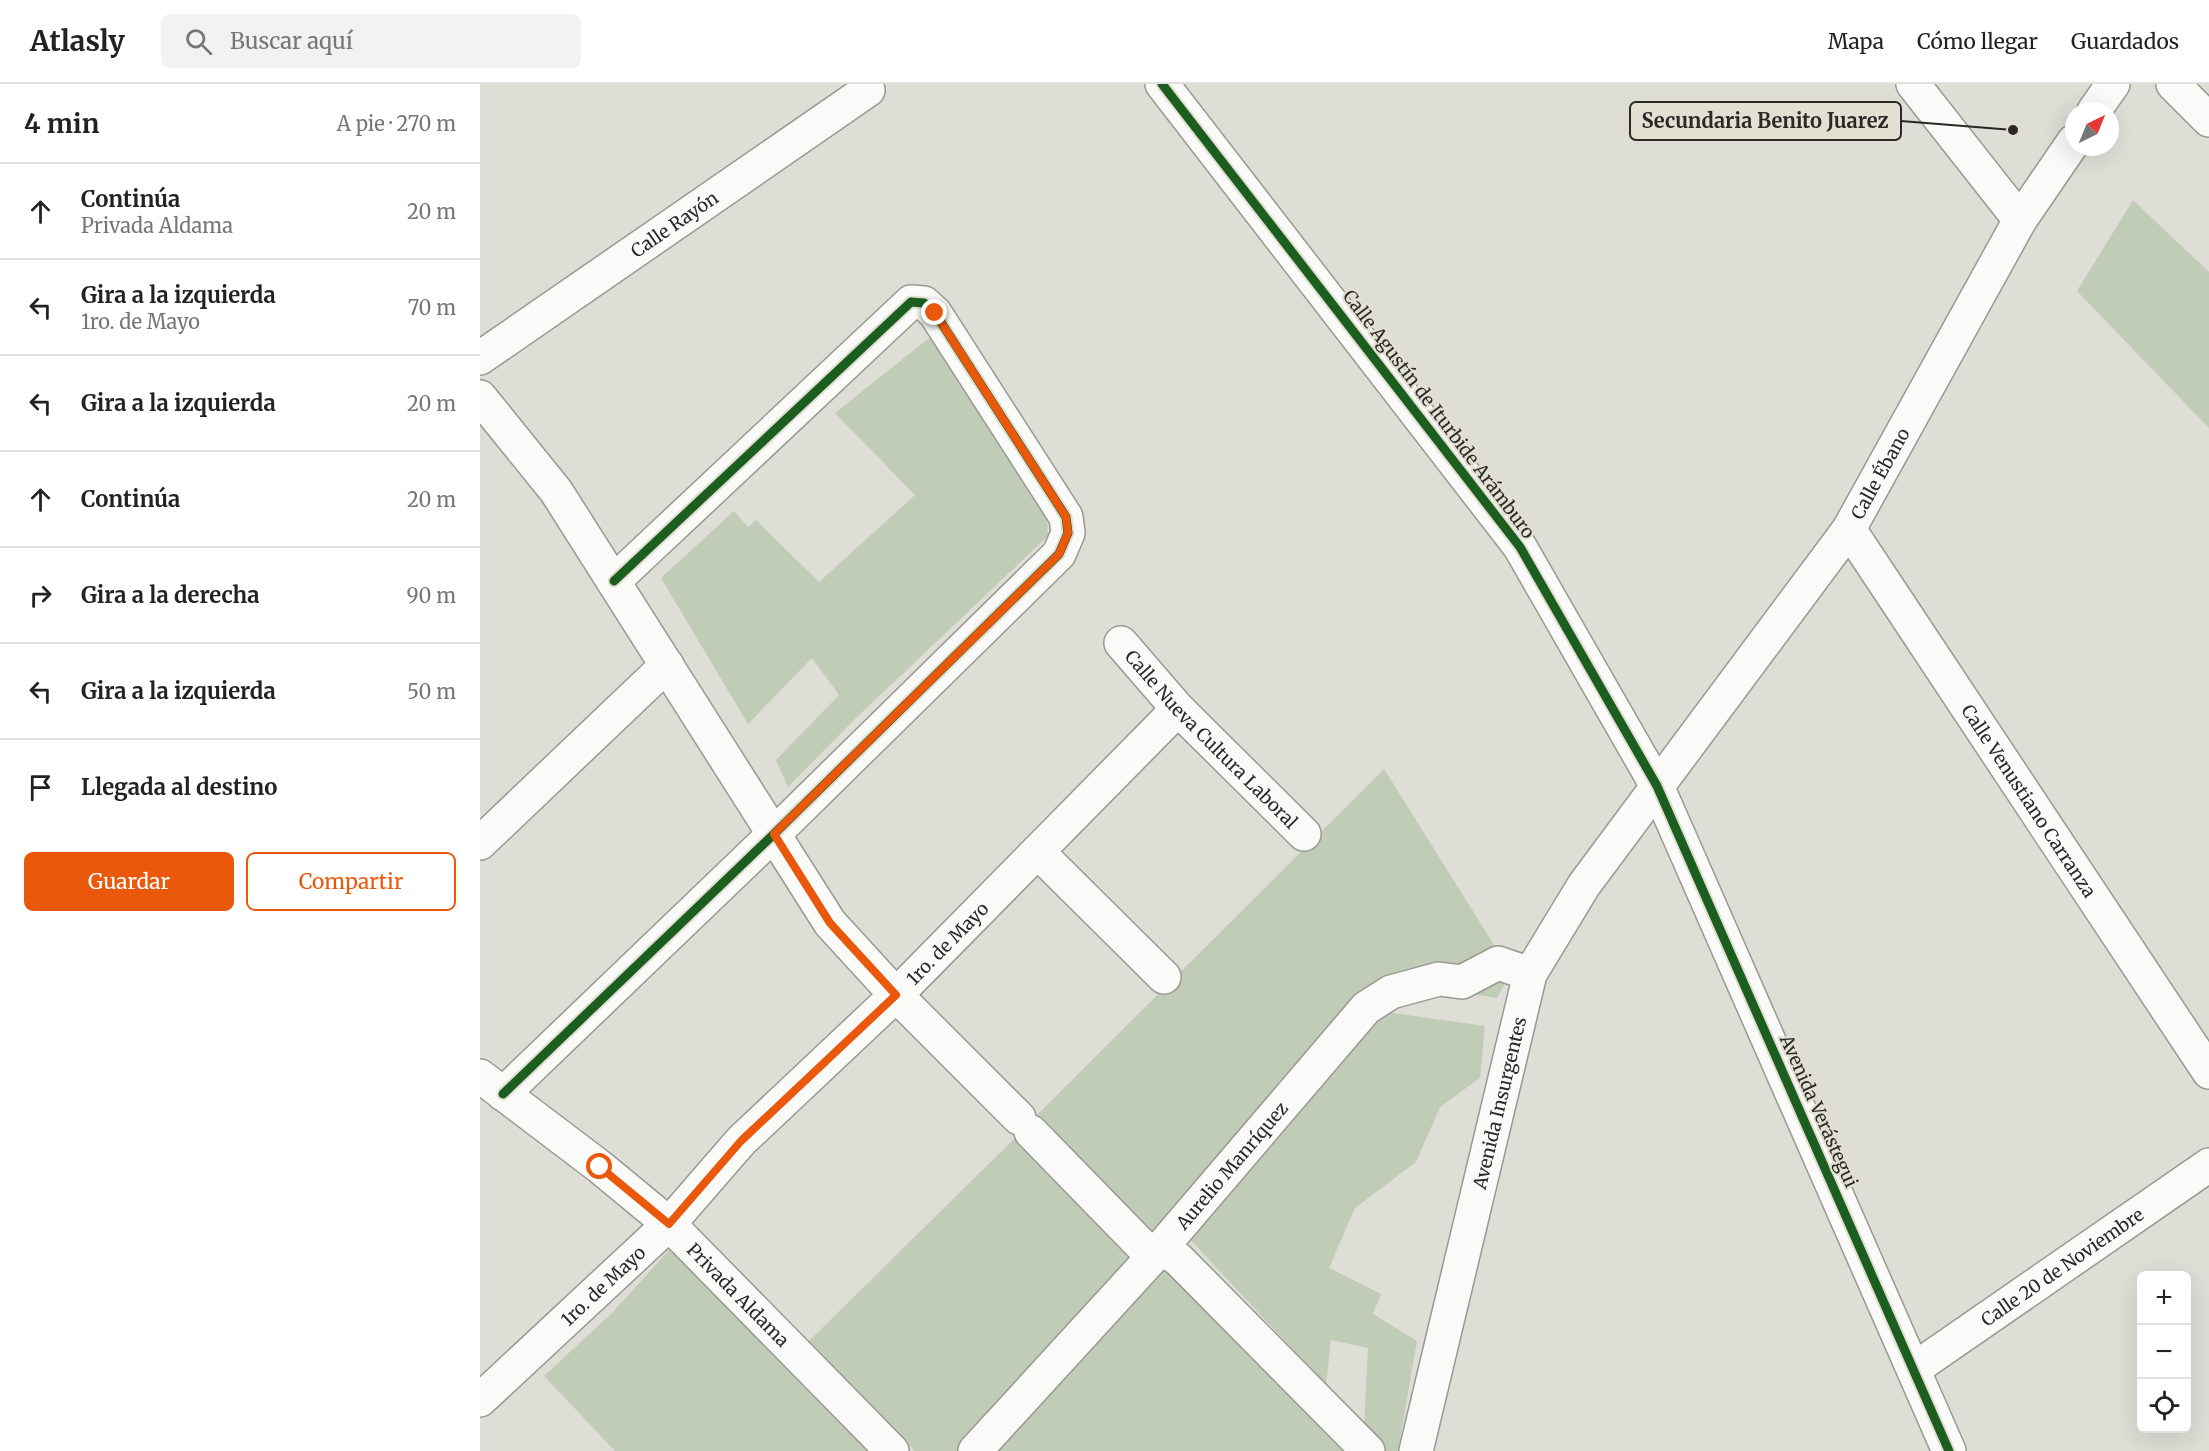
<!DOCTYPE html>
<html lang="es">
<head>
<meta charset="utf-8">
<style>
	body { margin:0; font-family:Merriweather,serif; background:#f2f2f2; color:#222 }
	.controls { position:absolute; right:18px; bottom:18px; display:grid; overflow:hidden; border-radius:9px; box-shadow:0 6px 24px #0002 }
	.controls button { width:54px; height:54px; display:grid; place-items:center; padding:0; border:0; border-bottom:2px solid #e0e0e0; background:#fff; color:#222; font:30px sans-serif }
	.compass { position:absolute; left:1585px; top:18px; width:54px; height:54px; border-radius:50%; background:#fff; box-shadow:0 6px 24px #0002; rotate:43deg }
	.stop { position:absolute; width:18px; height:18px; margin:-14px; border:4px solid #ea580c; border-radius:50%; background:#fff }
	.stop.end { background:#ea580c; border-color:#fff; box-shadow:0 2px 6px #0008 }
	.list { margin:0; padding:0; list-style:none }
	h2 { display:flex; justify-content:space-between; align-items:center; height:78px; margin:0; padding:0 24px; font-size:26px }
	h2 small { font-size:20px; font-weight:400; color:#767676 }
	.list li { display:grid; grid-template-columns:39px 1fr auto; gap:18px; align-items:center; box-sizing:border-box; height:96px; padding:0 24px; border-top:2px solid #e0e0e0 }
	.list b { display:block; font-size:22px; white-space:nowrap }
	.list p { margin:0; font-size:20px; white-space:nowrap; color:#767676 }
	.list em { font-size:20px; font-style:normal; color:#767676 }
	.actions { display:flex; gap:12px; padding:18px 24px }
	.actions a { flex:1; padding:14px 0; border:2px solid #ea580c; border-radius:9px; text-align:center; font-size:21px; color:#ea580c }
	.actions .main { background:#ea580c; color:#fff }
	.icon { flex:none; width:33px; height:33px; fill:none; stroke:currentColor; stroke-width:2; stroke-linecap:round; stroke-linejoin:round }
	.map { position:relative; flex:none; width:1729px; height:1367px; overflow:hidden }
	header { display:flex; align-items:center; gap:36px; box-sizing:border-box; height:84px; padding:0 30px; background:#fff; border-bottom:2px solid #e0e0e0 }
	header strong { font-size:28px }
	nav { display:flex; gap:33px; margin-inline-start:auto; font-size:21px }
	.search { width:420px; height:54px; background:#f2f2f2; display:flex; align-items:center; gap:15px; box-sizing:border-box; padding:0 21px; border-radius:9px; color:#767676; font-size:22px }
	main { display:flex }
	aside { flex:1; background:#fff }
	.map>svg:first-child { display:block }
	.green { fill:#c0ccb6 }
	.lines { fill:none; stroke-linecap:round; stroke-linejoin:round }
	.minor-casing { stroke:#999893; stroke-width:36 }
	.minor { stroke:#fafaf9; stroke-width:33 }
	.cycleway-casing { stroke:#e2dfd3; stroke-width:13 }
	.cycleway { stroke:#1b5e20; stroke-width:9 }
	.route { stroke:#ea580c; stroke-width:8 }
	.labels { text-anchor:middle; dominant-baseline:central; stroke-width:4.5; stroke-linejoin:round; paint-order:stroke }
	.street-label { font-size:18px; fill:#2a2925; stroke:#e2dfd3 }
	.leader { fill:none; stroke:#2a2925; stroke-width:2 }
	.callout-dot { fill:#2a2925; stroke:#e2dfd3; stroke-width:2 }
	.callout { fill:#e2dfd3; stroke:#2a2925; stroke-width:2 }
	.callout-label { font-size:20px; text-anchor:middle; font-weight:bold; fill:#2a2925 }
</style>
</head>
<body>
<header>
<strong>Atlasly</strong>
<div class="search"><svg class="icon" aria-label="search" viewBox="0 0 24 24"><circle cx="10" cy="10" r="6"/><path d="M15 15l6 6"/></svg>Buscar aquí</div>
<nav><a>Mapa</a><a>Cómo llegar</a><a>Guardados</a></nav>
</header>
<main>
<aside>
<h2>4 min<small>A pie · 270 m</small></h2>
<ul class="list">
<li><svg class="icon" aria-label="ahead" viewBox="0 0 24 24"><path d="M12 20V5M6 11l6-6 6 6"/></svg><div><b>Continúa</b><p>Privada Aldama</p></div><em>20 m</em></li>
<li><svg class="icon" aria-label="left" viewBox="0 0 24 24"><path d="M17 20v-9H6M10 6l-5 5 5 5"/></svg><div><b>Gira a la izquierda</b><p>1ro. de Mayo</p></div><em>70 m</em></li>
<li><svg class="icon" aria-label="left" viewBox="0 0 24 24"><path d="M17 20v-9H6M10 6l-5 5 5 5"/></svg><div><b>Gira a la izquierda</b></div><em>20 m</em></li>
<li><svg class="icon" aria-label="ahead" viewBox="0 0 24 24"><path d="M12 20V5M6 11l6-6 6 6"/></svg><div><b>Continúa</b></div><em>20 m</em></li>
<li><svg class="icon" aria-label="right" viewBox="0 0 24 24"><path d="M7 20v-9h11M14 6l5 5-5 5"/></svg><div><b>Gira a la derecha</b></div><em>90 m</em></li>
<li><svg class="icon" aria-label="left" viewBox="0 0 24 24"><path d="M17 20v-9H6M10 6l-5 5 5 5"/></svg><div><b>Gira a la izquierda</b></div><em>50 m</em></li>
<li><svg class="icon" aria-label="arrive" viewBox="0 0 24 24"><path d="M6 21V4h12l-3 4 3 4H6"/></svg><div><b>Llegada al destino</b></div></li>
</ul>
<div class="actions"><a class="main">Guardar</a><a>Compartir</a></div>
</aside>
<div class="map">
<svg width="1729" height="1367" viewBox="0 0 1729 1367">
	<rect width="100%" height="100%" fill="#deddd6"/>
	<!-- green -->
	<g class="green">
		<path d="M1653,116L1729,188V344L1597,207Z"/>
		<path d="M458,247L566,413L568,452L377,633L308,703L296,676L359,611L332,574L268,640L181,494L254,427L268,443L276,436L339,498L435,411L355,329Z"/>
		<path d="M904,685L1031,888L1017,914L899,895L666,1161L549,1039Z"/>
		<path d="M899,927L1005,942L1000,994L960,1023L936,1078L875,1124L849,1184L901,1210L893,1230L937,1257L918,1367H901L884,1341L888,1264L851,1256L846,1301L706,1151Z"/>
		<path d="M539,1050L658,1170L479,1367H435L327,1259Z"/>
		<path d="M189,1166L203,1173L393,1367H135L64,1292L133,1228Z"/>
		<path d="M673,1181L700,1186L881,1367H509Z"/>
	</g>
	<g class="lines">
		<defs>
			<g id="minor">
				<path d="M682,0L1040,463L1177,702L1469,1367"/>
				<path d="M1433,0L1540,136"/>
				<path d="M1693,0L1729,36"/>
				<path d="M1614,27L1633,0"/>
				<path id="s1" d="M0,274L388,6"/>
				<path d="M0,313L76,407L350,839L416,911L539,1034"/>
				<path id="s2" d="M1369,445L1729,988"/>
				<path id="s3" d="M641,559L698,625L824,750"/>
				<path d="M0,759L187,581"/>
				<path d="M558,768L684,893"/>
				<path id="s4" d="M0,992L120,1083L189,1140L412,1367"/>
				<path d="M23,1010L294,750L579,470L588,449L586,433L455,229L444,219L431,218L134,497"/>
				<path d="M551,1048L666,1166L681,1164L698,1175L888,1367"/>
				<path id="s5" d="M1434,1285L1729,1081"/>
				<path id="s6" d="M0,1316L189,1140L261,1057L416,911L698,625"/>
				<path id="s7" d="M495,1367L681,1164L886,924L911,908L959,895L982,898L1018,879L1050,890"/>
				<path id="s8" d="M936,1367L1050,890L1104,801L1369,445L1540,136L1594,57"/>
			</g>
		</defs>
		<!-- minor casing -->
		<use href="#minor" class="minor-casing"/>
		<!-- minor -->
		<use href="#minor" class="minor"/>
		<defs>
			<g id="cycleway">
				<path d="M682,0L1040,463L1177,702L1469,1367"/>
				<path d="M23,1010L294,750L579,470L588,449L586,433L455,229L444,219L431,218L134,497"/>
			</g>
		</defs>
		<!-- cycleway casing -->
		<use href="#cycleway" class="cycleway-casing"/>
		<!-- cycleway -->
		<use href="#cycleway" class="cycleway"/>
	</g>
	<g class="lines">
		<!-- route -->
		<path class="route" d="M120,1083L189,1140L261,1057L416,911L350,839L294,750L579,470L588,449L586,433L455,229"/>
	</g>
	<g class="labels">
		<!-- street labels -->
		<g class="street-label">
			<text stroke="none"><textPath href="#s1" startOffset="236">Calle Rayón</textPath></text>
			<text transform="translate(959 330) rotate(53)">Calle Agustín de Iturbide Arámburo</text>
			<text stroke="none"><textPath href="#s8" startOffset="1102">Calle Ébano</textPath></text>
			<text stroke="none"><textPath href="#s3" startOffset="132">Calle Nueva Cultura Laboral</textPath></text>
			<text stroke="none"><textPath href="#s2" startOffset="326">Calle Venustiano Carranza</textPath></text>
			<text stroke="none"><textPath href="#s6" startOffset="654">1ro. de Mayo</textPath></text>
			<text stroke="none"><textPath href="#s8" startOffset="358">Avenida Insurgentes</textPath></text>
			<text transform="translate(1339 1027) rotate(66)">Avenida Verástegui</text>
			<text stroke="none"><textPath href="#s7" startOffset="384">Aurelio Manríquez</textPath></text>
			<text stroke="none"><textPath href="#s5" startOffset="180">Calle 20 de Noviembre</textPath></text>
			<text stroke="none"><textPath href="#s6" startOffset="168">1ro. de Mayo</textPath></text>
			<text stroke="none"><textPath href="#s4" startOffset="339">Privada Aldama</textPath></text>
		</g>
	</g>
	<!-- callouts -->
	<path class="leader" d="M1533 46L1421 37"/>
	<circle class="callout-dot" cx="1533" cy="46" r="6"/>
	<rect class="callout" x="1150" y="18" width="271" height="38" rx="6"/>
	<g class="callout-label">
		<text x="1285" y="44">Secundaria Benito Juarez</text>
	</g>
</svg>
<div class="controls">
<button>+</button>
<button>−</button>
<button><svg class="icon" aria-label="locate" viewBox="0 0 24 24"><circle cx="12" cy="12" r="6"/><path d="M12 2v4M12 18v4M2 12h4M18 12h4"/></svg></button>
</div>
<svg class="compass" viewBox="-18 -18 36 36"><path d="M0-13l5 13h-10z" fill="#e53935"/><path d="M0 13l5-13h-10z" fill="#767676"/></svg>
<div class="stop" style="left:120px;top:1083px"></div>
<div class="stop end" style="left:455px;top:229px"></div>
</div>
</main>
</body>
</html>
